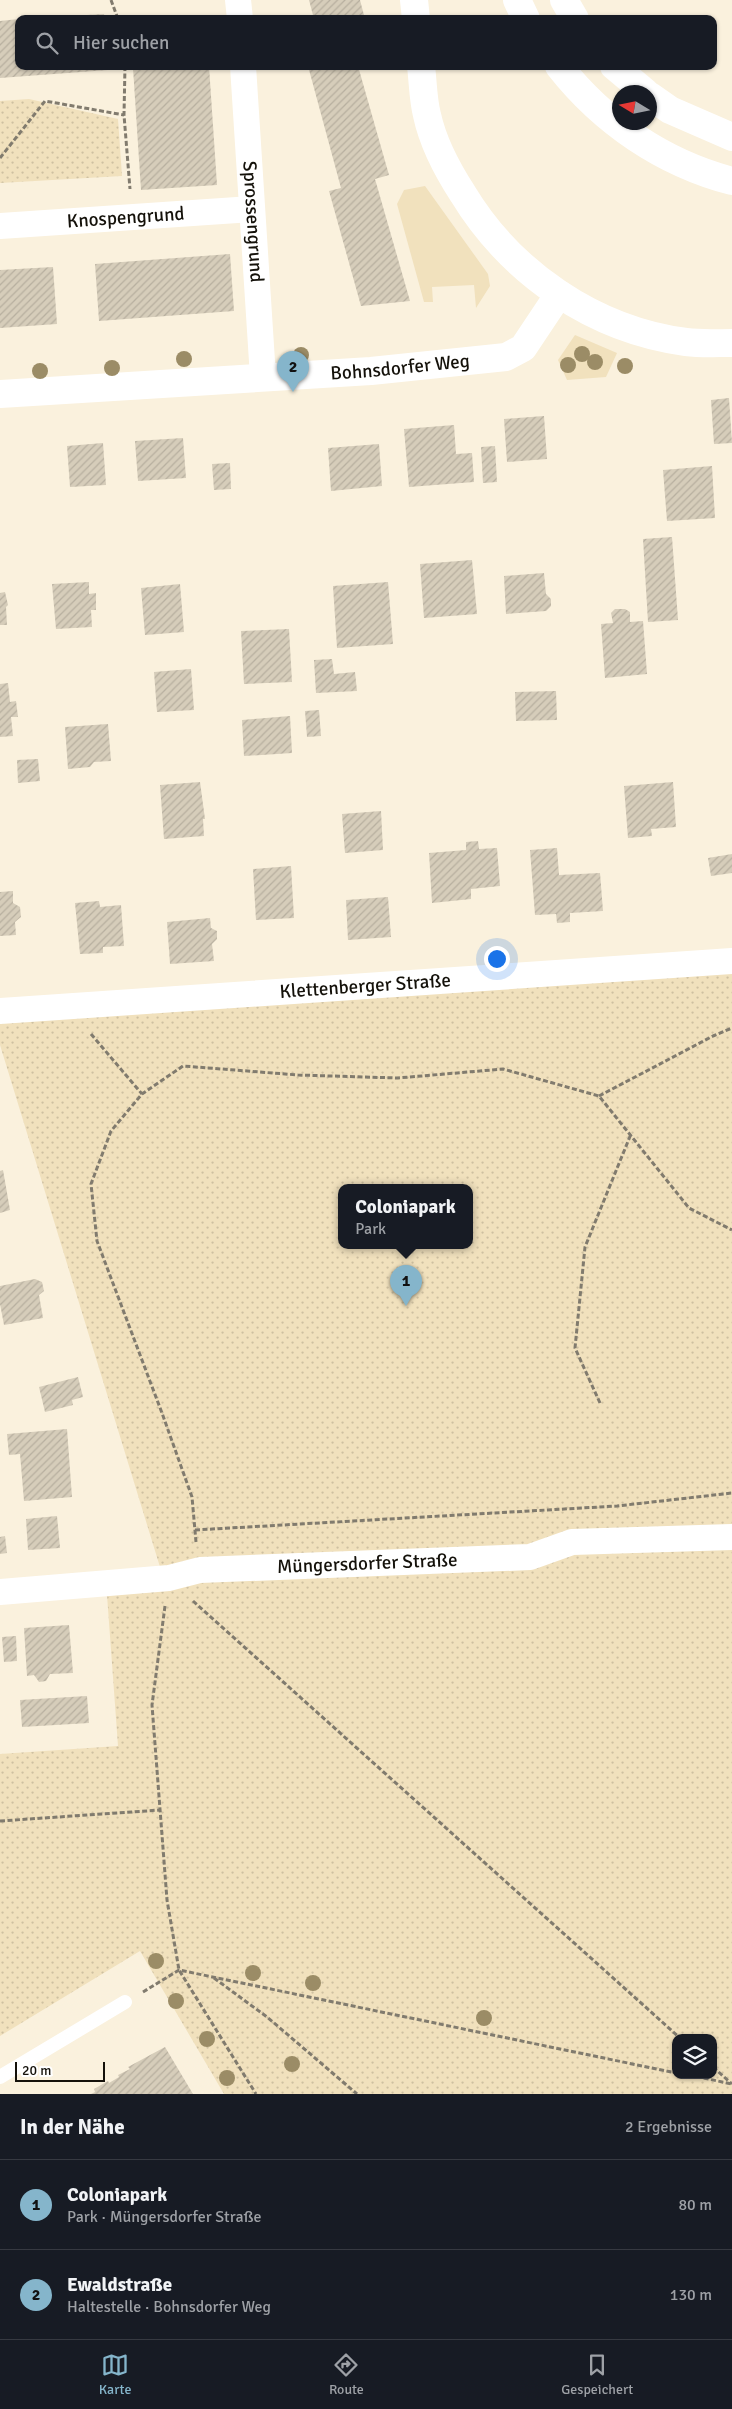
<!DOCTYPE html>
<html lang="de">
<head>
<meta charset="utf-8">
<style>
	body { margin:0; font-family:Signika,sans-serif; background:#242831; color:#f1f3f6 }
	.controls { position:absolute; right:15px; bottom:15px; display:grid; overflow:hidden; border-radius:10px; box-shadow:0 1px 4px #0004 }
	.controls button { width:45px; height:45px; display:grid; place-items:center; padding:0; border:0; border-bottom:1px solid #363941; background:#171b24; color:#f1f3f6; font:25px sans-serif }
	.compass { position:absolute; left:612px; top:85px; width:45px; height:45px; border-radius:50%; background:#171b24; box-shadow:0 1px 4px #0004; rotate:280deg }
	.scale { position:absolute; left:15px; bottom:12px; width:90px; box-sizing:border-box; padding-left:5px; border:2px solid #14110a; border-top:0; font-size:14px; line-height:18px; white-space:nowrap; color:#14110a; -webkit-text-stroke:4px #fff; paint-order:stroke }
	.you { position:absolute; left:496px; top:958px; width:18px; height:18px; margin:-12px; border:4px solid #fff; border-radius:50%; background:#1a73e8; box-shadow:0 0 0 8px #1a73e833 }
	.badge { display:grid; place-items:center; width:32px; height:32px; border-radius:50%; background:#85b5cb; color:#111; font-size:16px; font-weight:700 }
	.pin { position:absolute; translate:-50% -41px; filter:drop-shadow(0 1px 2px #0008) }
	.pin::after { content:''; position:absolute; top:26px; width:18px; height:15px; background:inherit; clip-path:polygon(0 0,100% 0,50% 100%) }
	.popup { position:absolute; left:338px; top:1184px; width:135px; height:65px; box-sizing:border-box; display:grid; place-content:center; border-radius:10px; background:#171b24; filter:drop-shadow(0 1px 4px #0005); font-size:16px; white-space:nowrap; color:#9ea1a6 }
	.popup b { font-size:19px; color:#f1f3f6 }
	.popup::after { content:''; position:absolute; left:50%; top:100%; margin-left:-10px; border:10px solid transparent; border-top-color:#171b24 }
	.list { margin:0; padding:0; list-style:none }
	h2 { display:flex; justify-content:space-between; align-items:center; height:65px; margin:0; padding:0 20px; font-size:21px }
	h2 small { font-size:16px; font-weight:400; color:#9ea1a6 }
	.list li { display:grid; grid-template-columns:32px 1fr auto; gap:15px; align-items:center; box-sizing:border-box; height:90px; padding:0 20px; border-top:1px solid #363941 }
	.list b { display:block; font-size:19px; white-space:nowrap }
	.list p { margin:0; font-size:16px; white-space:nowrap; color:#9ea1a6 }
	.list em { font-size:16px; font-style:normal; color:#9ea1a6 }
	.icon { flex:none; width:28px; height:28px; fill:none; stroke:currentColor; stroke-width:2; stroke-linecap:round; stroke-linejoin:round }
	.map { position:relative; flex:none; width:732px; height:2094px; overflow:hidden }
	.search { position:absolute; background:#171b24; box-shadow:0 1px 4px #0004; left:15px; right:15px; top:15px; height:55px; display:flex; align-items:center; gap:12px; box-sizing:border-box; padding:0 18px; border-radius:10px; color:#9ea1a6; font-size:19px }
	.sheet { height:245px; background:#171b24 }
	nav { display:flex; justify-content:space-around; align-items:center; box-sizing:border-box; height:70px; border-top:1px solid #363941; background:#171b24; font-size:14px; color:#9ea1a6 }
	nav a { display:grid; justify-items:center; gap:2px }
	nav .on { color:#85b5cb }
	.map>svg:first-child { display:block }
	.green { fill:#f1e1bd }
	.park { fill:url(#park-dots); fill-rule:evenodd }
	.building { fill:url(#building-hatch) }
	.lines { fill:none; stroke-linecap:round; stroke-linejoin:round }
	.path { stroke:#817b6e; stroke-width:3; stroke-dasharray:5 2.5; stroke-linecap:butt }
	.service { stroke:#fff; stroke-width:14 }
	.minor { stroke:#fff; stroke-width:26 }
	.tertiary { stroke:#fff; stroke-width:28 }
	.motorway { stroke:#fff; stroke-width:28 }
	.tree { fill:#9b8c66 }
	.labels { text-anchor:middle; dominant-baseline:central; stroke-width:4.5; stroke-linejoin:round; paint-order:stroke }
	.street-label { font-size:19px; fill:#14110a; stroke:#fff }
</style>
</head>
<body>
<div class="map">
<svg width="732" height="2094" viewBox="0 0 732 2094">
	<defs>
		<pattern id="park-dots" width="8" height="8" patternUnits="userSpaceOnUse" patternTransform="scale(1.25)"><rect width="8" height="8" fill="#f1e1bd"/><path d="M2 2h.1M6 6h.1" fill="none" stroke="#cec0a1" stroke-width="1.8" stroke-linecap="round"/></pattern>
		<pattern id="building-hatch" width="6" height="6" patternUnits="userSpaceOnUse" patternTransform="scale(1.25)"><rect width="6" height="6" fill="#d6cdba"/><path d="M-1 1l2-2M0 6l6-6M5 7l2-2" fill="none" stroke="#b7af9f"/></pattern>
	</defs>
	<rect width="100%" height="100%" fill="#faf1dd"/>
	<!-- green -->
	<g class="green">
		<path d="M425,186L488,274L490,286L476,308L474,285L432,287L433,302H424L397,204L404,190Z"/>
		<path d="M575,335L617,353L606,377L567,380L558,360Z"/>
	</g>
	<!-- park -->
	<g class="park">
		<path d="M29,99L118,119L122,176L0,183V101Z"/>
		<path d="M732,971V2094H224L140,1951L0,2036V1754L118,1746L107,1595L160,1567L0,1045V1022ZM342,1187H470V1245H342ZM676,2038H713V2075H676Z"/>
	</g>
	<!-- building -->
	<g class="building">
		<path d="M309,0H360L365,19H314Z"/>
		<path d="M104,14L105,19H52V17Z"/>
		<path d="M19,19V66H107L108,70L0,78V21Z"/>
		<path d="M163,66H209L217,185L141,190L133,68Z"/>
		<path d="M308,66H358L389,175L375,179L410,301L361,306L329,191L341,188Z"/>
		<path d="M230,254L234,311L99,321L95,264Z"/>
		<path d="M53,267L57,324L0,328V270Z"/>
		<path d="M729,398L732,443L714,444L711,400Z"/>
		<path d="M544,416L547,459L507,462L504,419Z"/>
		<path d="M454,425L456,454L472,453L474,482L409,487L404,429Z"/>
		<path d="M183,438L186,478L138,481L135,441Z"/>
		<path d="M103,443L106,485L70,487L67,446Z"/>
		<path d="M379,444L382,486L331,491L328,448Z"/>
		<path d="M495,446L497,482L483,483L481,447Z"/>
		<path d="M230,463L231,489L214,490L212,464Z"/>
		<path d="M712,466L715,518L667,521L663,470Z"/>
		<path d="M672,537L678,620L648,622L643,539Z"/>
		<path d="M472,560L477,614L424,618L420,564Z"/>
		<path d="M544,573L546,594L551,599V606L546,611L506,614L504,576Z"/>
		<path d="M89,582V594L96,593V610H91L92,627L56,629L52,584Z"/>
		<path d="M388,582L393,644L337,648L333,586Z"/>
		<path d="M180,584L184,632L145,635L141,588Z"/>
		<path d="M5,592L8,605L6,607L7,625H0V593Z"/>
		<path d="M615,609H625L630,612V622L643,621L647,674L605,678L601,624L613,623L611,613Z"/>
		<path d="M289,629L292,682L244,684L241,631Z"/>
		<path d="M332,659L334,674L355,672L357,691L316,693L314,660Z"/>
		<path d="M191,669L194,710L157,712L154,672Z"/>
		<path d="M8,683L10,702L16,701L18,717H11L13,736L0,737V684Z"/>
		<path d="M556,691L557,720L516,721L515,692Z"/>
		<path d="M319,710L321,736L307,737L305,711Z"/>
		<path d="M290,716L292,753L244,756L242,720Z"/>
		<path d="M108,724L111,761L94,762L90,767L68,769L65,727Z"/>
		<path d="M38,759L40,781L18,783L17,760Z"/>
		<path d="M200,782L205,819H203L204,836L164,839L160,785Z"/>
		<path d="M673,782L676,827L651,829L652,836L628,838L624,786Z"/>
		<path d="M381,811L383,850L345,853L342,814Z"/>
		<path d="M478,841L479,849L497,848L500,886L471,889V899L432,903L429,853L466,850V842Z"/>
		<path d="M557,848L559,875L600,873L603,911L570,913V922L557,923L556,914L535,915L530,850Z"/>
		<path d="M732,854V873L711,876L708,858Z"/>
		<path d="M291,866L294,918L256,920L253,869Z"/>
		<path d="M13,891V903L20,907L21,917L15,922L16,935L0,936V892Z"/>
		<path d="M388,897L391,937L348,940L346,900Z"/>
		<path d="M99,901L100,907L121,905L124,946L103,947V953L80,954L75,903Z"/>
		<path d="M210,918L211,928L217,931V939L212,944L214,961L170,964L167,922Z"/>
		<path d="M3,1170L10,1210L0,1213V1171Z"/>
		<path d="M35,1279L42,1282L44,1291L39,1295L43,1318L4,1325L0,1304V1286Z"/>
		<path d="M78,1377L83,1397L72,1400L73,1405L45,1412L39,1387Z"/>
		<path d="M67,1429L72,1497L24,1501L20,1454L9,1455L7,1434Z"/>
		<path d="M57,1516L60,1548L28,1550L26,1519Z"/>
		<path d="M5,1536L7,1553L0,1554V1537Z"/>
		<path d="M69,1625L73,1673L50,1674L46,1681L39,1682L34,1675L27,1676L24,1628Z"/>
		<path d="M16,1636L17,1661L4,1662L2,1637Z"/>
		<path d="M87,1696L89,1723L22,1727L20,1700Z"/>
		<path d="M165,2047L193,2094H91L95,2092L94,2089L108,2081L109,2083L119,2077L118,2075L130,2069L128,2067Z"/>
	</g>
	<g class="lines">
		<!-- path -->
		<g class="path">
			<path d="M111,0L118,19"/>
			<path d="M125,66L124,115L130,189"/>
			<path d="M0,158L45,101L124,115"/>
			<path d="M91,1034L142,1094"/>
			<path d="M599,1096L713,1036L732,1028"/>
			<path d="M600,1403L575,1348L585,1247L631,1134"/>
			<path d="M195,1530L617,1506L732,1493"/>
			<path d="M196,1542L192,1497L162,1413L97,1241L91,1184L111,1131L142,1094L183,1066L298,1075L398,1078L503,1069L599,1096L689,1208L732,1230"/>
			<path d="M193,1601L680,2038"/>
			<path d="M165,1606L152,1705L167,1900L179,1970L256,2094"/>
			<path d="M0,1821L160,1810"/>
			<path d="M214,1978L267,2017L357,2094"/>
			<path d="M143,1992L179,1970L676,2073"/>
			<path d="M713,2067L732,2084"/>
			<path d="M689,2075L732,2084"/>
		</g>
		<!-- service -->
		<path class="service" d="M0,2077L125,2002"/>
		<!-- minor -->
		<g class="minor">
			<path d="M238,0L240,19"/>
			<path id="s1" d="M243,66L263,377"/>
			<path id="s2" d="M0,226L252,209"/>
			<path id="s3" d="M0,1011L732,961"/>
			<path id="s4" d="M0,1592L169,1578L200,1570L530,1557L572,1542L732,1537"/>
		</g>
		<!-- tertiary -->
		<g class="tertiary">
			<path d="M414,0L416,19"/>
			<path d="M421,66C423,82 423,100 427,115C433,143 448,171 463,194C511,273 594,330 686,342C701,344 717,343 732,343"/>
			<path id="s5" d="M0,394L371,371L506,357L523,348L559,294"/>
		</g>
		<!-- motorway -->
		<g class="motorway">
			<path d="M517,0L526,19"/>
			<path d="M564,0L575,19"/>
			<path d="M559,66C603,122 663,163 732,181"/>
			<path d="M614,66L645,92"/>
			<path d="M650,96L670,110L732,137"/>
		</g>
	</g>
	<!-- trees -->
	<g class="tree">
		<circle cx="582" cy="354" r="8"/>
		<circle cx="301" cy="355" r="8"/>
		<circle cx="184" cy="359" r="8"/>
		<circle cx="595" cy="362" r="8"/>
		<circle cx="568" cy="365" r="8"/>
		<circle cx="625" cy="366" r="8"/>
		<circle cx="112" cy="368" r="8"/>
		<circle cx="40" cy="371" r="8"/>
		<circle cx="156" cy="1961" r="8"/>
		<circle cx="253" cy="1973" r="8"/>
		<circle cx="313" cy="1983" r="8"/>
		<circle cx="176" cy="2001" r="8"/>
		<circle cx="484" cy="2018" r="8"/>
		<circle cx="207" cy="2039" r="8"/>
		<circle cx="292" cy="2064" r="8"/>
		<circle cx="227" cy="2078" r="8"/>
	</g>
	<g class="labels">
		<!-- street labels -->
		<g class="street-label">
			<text stroke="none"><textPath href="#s2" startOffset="126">Knospengrund</textPath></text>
			<text stroke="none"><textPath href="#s1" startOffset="156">Sprossengrund</textPath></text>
			<text stroke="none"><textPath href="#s5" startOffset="401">Bohnsdorfer Weg</textPath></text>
			<text stroke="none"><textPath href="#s3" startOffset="366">Klettenberger Straße</textPath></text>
			<text stroke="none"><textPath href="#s4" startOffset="369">Müngersdorfer Straße</textPath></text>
		</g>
	</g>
</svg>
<div class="controls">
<button><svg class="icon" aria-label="layers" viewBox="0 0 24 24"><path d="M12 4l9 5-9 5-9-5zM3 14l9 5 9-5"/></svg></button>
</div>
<svg class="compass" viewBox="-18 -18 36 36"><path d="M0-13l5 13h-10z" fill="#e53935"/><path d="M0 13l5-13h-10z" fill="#9ea1a6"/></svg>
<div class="scale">20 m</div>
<div class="you"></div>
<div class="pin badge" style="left:406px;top:1306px">1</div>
<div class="popup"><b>Coloniapark</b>Park</div>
<div class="pin badge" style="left:293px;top:392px">2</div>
<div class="search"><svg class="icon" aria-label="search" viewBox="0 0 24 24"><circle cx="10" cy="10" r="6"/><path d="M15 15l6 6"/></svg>Hier suchen</div>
</div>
<section class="sheet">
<h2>In der Nähe<small>2 Ergebnisse</small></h2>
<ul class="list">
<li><span class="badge">1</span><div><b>Coloniapark</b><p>Park · Müngersdorfer Straße</p></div><em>80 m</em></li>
<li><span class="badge">2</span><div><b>Ewaldstraße</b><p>Haltestelle · Bohnsdorfer Weg</p></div><em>130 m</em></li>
</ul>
</section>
<nav>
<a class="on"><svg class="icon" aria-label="map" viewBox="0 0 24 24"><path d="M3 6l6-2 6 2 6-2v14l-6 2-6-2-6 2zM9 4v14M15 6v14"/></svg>Karte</a>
<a><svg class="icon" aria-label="directions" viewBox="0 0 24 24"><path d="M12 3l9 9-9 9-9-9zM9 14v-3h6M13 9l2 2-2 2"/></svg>Route</a>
<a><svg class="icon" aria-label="saved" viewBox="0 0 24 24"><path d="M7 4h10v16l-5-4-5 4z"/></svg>Gespeichert</a>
</nav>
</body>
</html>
